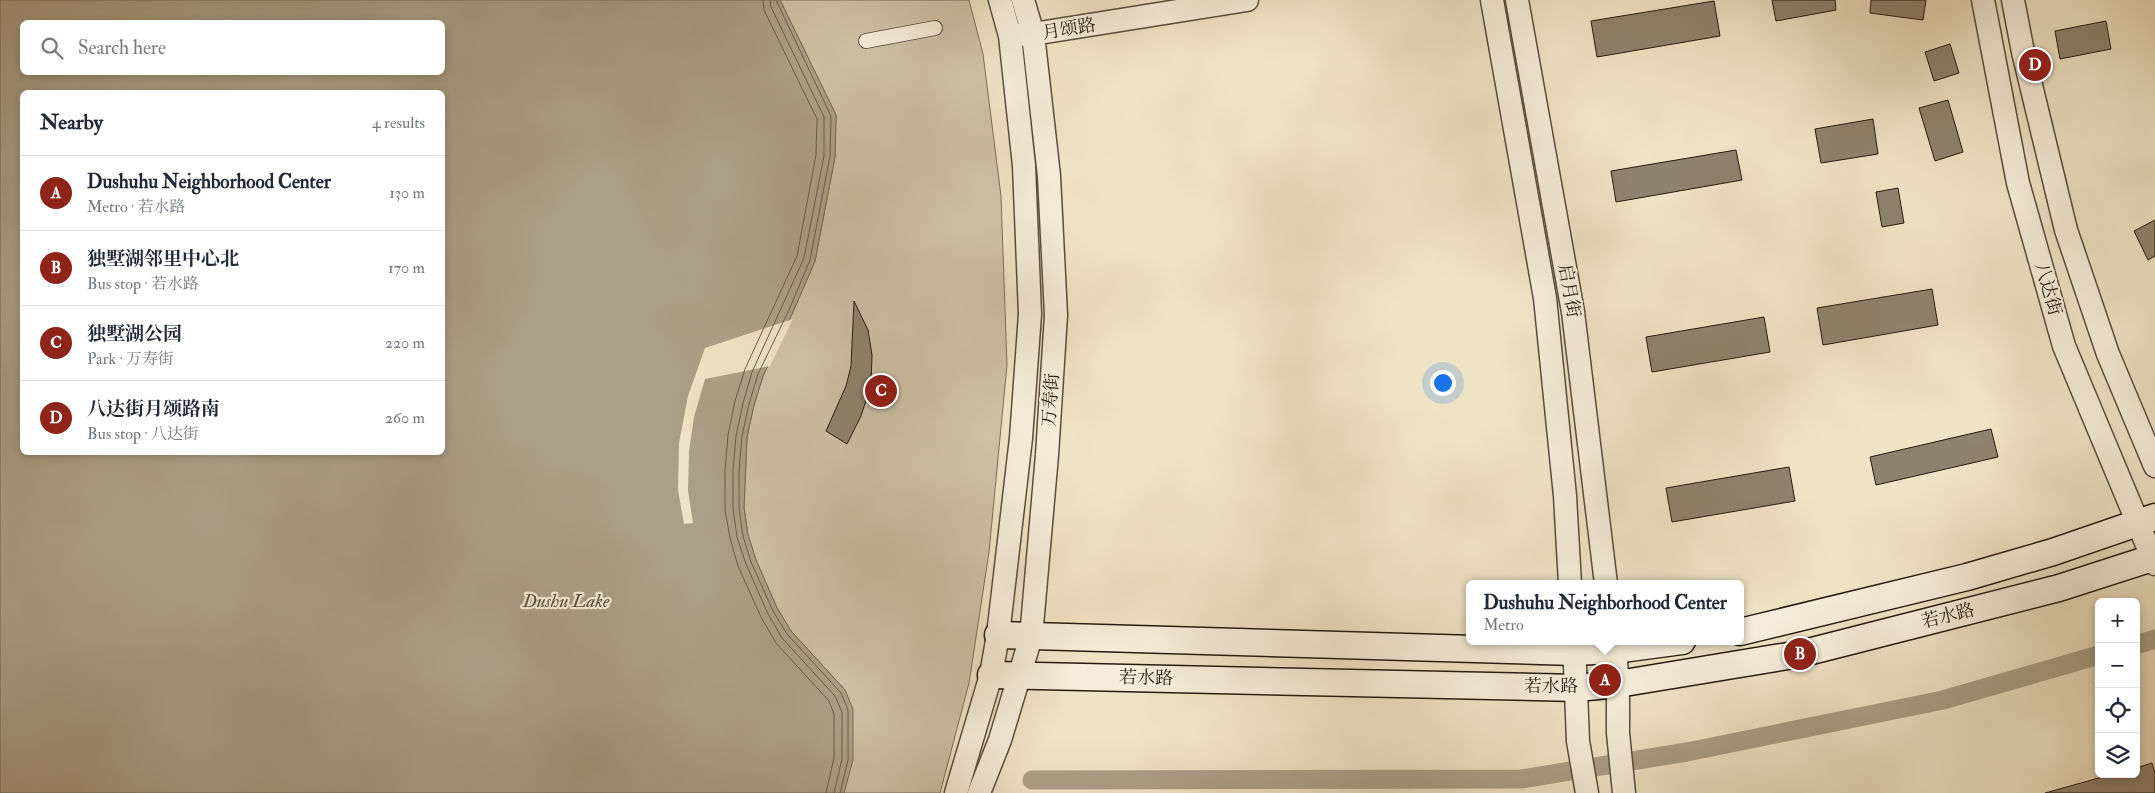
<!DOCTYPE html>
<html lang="en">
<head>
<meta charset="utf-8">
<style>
	body { margin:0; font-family:"IM FELL Double Pica","Noto Serif SC",serif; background:#f2f2f3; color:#1f2937 }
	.controls { position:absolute; right:15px; bottom:15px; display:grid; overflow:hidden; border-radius:8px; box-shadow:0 2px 8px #0003 }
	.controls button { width:45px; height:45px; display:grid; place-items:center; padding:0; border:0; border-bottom:1px solid #e0e1e3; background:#fff; color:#1f2937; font:25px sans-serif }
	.you { position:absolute; left:1442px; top:382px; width:18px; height:18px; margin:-12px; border:4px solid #fff; border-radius:50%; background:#1a73e8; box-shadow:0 0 0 8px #1a73e833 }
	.badge { display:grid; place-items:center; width:32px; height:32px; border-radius:50%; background:#8f2418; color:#fff; font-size:16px; font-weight:700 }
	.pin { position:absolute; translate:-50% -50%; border:2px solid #fff; box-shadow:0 1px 5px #0006 }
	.popup { position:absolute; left:1466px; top:580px; width:278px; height:65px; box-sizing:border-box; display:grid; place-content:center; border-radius:8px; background:#fff; filter:drop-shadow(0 1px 4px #0005); font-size:16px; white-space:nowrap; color:#747a83 }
	.popup b { font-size:19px; color:#1f2937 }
	.popup::after { content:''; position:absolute; left:50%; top:100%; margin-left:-10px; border:10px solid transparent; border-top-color:#fff }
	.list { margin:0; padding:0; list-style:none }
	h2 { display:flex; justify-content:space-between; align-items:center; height:65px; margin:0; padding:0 20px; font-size:21px }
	h2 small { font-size:16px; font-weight:400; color:#747a83 }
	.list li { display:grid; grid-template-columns:32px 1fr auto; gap:15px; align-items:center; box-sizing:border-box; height:75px; padding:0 20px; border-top:1px solid #e0e1e3 }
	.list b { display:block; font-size:19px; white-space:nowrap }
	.list p { margin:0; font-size:16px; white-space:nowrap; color:#747a83 }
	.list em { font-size:16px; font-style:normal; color:#747a83 }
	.icon { flex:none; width:28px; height:28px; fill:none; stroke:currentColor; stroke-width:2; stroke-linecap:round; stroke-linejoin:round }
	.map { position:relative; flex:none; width:2155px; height:793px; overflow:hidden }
	.search { position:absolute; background:#fff; box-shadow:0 2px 8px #0003; left:20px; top:20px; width:425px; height:55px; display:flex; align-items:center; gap:12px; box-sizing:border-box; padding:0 18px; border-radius:8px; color:#747a83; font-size:19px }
	.panel { position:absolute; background:#fff; box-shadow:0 2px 8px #0003; left:20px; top:90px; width:425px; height:365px; border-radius:8px }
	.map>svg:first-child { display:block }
	.green { fill:#cdc1a6; stroke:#796e5a }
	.water { fill:#aa9f87; stroke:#756a57; fill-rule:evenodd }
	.pier { fill:#efe3c5 }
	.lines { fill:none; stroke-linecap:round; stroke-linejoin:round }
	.shore { stroke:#685d4b; stroke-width:1 }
	.canal { stroke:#aa9f87; stroke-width:19 }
	.building { fill:#8e836e; stroke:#251b0f }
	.pedestrian-casing { stroke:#584d3c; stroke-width:16 }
	.tertiary-casing { stroke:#584d3c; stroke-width:25 }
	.secondary-casing { stroke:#251b0f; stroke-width:29 }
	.pedestrian { stroke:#f5edd9; stroke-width:14 }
	.tertiary { stroke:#f5edd9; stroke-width:22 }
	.secondary { stroke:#f5edd9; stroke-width:26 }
	.labels { text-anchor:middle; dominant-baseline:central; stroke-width:4.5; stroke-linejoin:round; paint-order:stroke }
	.street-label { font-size:18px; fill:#251b0f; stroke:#f5edd9 }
	.water-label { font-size:19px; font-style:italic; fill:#5a503f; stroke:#f5edd9 }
</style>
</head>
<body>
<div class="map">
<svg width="2155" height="793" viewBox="0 0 2155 793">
	<rect width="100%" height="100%" fill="#efe3c5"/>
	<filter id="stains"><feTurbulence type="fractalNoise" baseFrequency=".004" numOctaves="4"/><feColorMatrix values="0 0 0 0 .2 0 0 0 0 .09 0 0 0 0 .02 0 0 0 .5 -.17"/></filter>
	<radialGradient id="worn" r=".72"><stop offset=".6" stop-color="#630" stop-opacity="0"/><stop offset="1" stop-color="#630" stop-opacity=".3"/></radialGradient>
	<!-- green -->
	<path class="green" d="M780,0H969L983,54L1001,196L1007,365L989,552L969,683L940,793H835L845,690L791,631L777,608L756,560L748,535L744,508L747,437L754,405L763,376L793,312L815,261L835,157L836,115Z"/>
	<!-- water -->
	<path class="water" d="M0,0H780L836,115L835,157L815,261L793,312L763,376L754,405L747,437L744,508L748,535L756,560L777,608L791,631L845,690L853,709V760L844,793H0ZM22,22H442V72H22ZM22,92H442V452H22Z"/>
	<!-- pier -->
	<path class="pier" d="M793,319L770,366L705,379L694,417L689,451L688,490L693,523L684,524L678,490L679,443L688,396L705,348Z"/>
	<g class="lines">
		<!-- shore -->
		<g class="shore">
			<path d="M763,0L764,10L817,119L816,155L797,256L745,369L735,401L728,435L725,470V510L730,538L738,566L761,617L776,643L829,701L834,714V758L826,793"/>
			<path d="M770,0L771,7L824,117V156L804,258L752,372L743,403L736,436L733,470V509L737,537L746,564L768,614L782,638L835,696L842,712V759L834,793"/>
			<path d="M776,0L831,116L830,156L810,260L789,310L758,374L749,404L742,436L739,471V509L743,536L751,562L773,611L787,634L841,693L848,710V760L840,793"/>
		</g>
		<!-- canal -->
		<g class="canal">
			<path d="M2136,645L2155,639"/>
			<path d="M1032,780L1521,779L1687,752L1943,700L2099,655"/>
		</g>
	</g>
	<!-- building -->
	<g class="building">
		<path d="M1772,0H1835L1836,10L1776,21Z"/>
		<path d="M1871,0H1926L1923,20L1870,13Z"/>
		<path d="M1714,1L1720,36L1597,57L1591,21Z"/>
		<path d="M2106,21L2111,49L2060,59L2055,31Z"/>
		<path d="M1950,44L1959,73L1934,81L1925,52Z"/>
		<path d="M1948,100L1963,152L1935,161L1919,108Z"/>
		<path d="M1873,119L1878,154L1821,163L1815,129Z"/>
		<path d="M1736,150L1742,180L1616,202L1611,171Z"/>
		<path d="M1898,188L1904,223L1882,227L1876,192Z"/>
		<path d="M2155,220V256L2148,260L2134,231Z"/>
		<path d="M1932,289L1938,325L1823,345L1817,308Z"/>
		<path d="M854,301L868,330L872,355L871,385L861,416L847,444L826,431L846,386L851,366Z"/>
		<path d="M1764,317L1770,352L1652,372L1646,337Z"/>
		<path d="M1991,429L1998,457L1876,485L1870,457Z"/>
		<path d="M1789,467L1795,501L1672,522L1666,488Z"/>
		<path d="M2152,763L2155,773V793H2045L2113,774H2136V768Z"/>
	</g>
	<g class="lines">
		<defs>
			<path id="pedestrian" d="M866,41L935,28"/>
			<g id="tertiary">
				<path d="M1492,0L1545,298L1565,496L1570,584"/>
				<path d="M1517,0L1573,312L1606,584"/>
				<path d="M1983,0L2018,183L2064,346L2155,564"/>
				<path d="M2013,0L2023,52L2066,230L2108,354L2155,466"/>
				<path d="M1018,35L1033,34L1247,0"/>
				<path d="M1574,641L1578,741L1587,793"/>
				<path d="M1614,641L1618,684V733L1624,793"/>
				<path d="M956,793L991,675L998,635L1021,438L1030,314L1024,166L1010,36L1000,0"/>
				<path d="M979,793L1000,740L1031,637L1047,455L1056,315L1049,176L1033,34L1023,0"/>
			</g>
			<g id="secondary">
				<path d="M1740,632L1967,577L2053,552L2155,517"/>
				<path d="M998,635L1574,652L1615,650L1682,641"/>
				<path d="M991,675L1577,688L1618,684L1800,654L2059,588L2155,557"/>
			</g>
		</defs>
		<!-- pedestrian casing -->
		<use href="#pedestrian" class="pedestrian-casing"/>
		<!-- tertiary casing -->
		<use href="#tertiary" class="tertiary-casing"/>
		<!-- secondary casing -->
		<use href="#secondary" class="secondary-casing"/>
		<!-- pedestrian -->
		<use href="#pedestrian" class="pedestrian"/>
		<!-- tertiary -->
		<use href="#tertiary" class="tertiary"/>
		<!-- secondary -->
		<use href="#secondary" class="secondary"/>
	</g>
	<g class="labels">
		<!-- street labels -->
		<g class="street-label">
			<text transform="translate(1069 29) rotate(-9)">月颂路</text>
			<text transform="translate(2048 289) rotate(74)">八达街</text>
			<text transform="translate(1569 291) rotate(80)">启月街</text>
			<text transform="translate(1051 400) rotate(-86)">万寿街</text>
			<text transform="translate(1948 616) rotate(-14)">若水路</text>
			<text transform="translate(1146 678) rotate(1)">若水路</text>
			<text x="1551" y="686">若水路</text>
		</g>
		<!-- water labels -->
		<g class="water-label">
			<text x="566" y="601">Dushu Lake</text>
		</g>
	</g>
	<rect width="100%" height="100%" filter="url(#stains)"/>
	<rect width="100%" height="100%" fill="url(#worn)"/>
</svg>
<div class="controls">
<button>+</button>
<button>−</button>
<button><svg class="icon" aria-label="locate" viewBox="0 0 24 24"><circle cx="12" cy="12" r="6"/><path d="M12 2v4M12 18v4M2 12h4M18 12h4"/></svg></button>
<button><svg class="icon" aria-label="layers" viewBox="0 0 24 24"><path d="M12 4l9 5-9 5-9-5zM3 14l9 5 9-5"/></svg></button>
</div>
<div class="you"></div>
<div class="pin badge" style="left:1605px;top:680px">A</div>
<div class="popup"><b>Dushuhu Neighborhood Center</b>Metro</div>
<div class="pin badge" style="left:1800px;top:654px">B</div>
<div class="pin badge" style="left:881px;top:391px">C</div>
<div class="pin badge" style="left:2035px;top:65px">D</div>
<div class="search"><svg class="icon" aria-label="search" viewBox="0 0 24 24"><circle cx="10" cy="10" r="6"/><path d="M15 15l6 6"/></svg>Search here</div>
<section class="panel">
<h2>Nearby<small>4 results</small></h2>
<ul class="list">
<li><span class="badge">A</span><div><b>Dushuhu Neighborhood Center</b><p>Metro · 若水路</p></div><em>130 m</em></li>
<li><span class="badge">B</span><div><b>独墅湖邻里中心北</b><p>Bus stop · 若水路</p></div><em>170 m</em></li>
<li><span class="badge">C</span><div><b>独墅湖公园</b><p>Park · 万寿街</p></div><em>220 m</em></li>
<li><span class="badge">D</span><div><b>八达街月颂路南</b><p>Bus stop · 八达街</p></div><em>260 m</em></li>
</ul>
</section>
</div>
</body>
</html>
